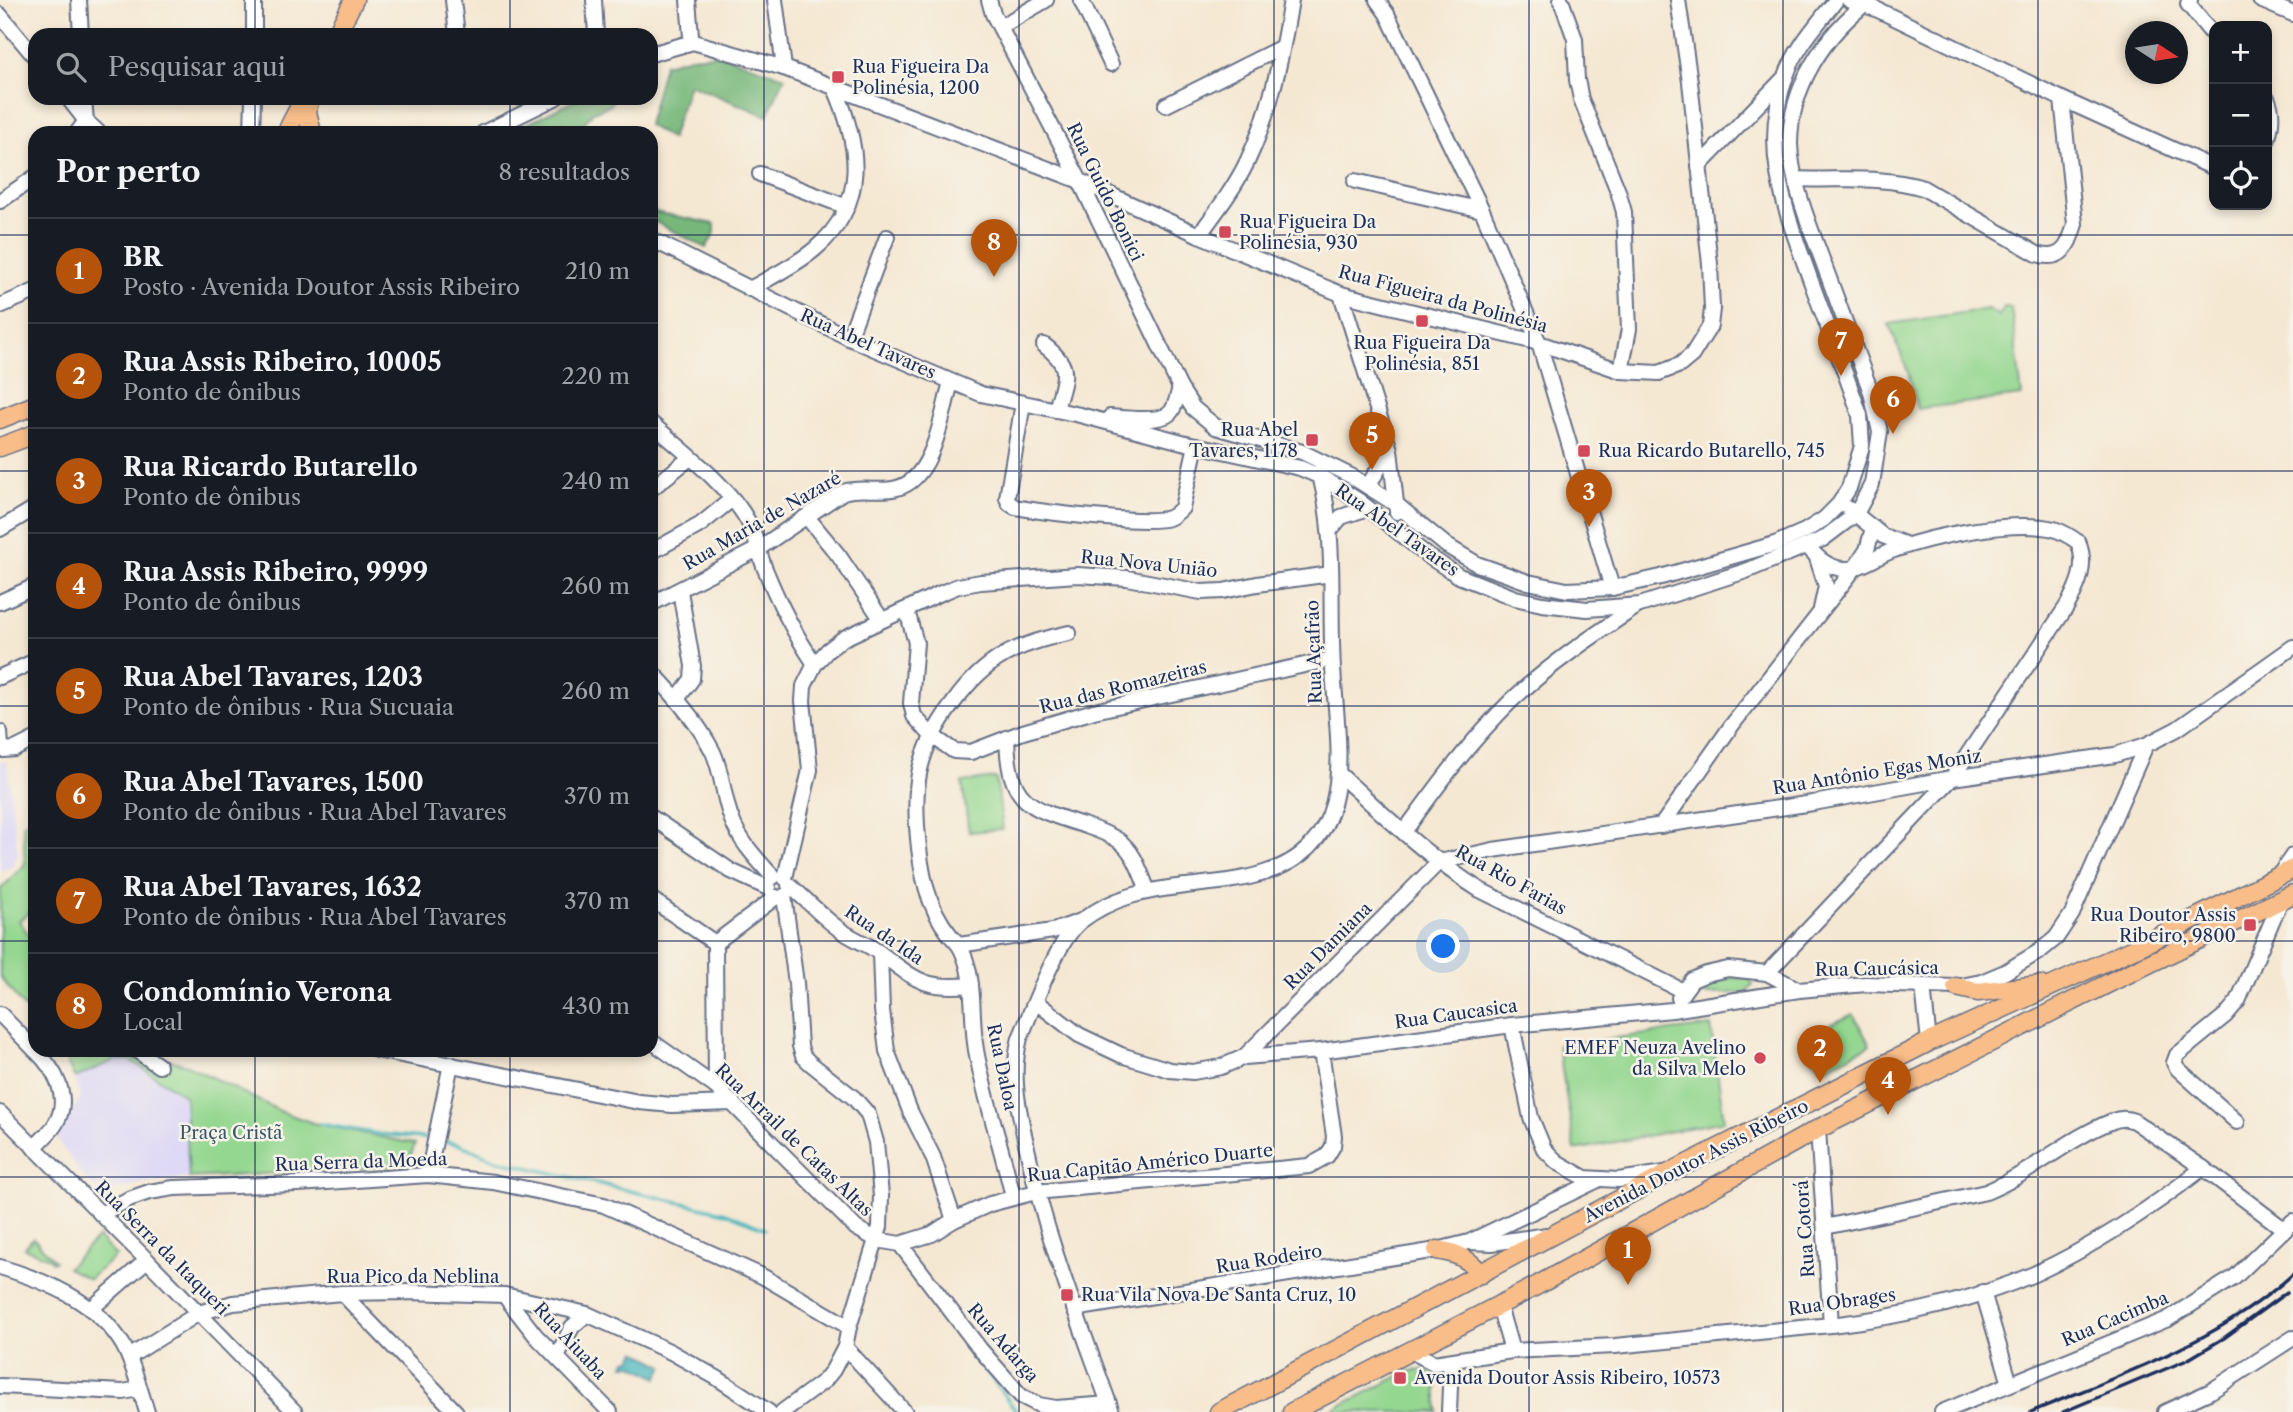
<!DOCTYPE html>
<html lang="pt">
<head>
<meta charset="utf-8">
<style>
	body { margin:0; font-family:"Libre Caslon Text",serif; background:#20242c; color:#f1f3f6 }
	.controls { position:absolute; right:21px; top:21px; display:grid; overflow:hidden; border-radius:14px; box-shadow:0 4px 10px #0003 }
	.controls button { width:63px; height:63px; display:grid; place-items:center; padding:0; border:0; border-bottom:2px solid #363941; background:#171b24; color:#f1f3f6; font:35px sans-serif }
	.compass { position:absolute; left:2125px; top:21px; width:63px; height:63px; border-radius:50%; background:#171b24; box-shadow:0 4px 10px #0003; rotate:102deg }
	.you { position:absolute; left:1444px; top:947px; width:24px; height:24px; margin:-18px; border:5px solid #fff; border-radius:50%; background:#1a73e8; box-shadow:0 0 0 10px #1a73e833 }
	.badge { display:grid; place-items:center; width:46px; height:46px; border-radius:50%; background:#b45309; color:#fff; font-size:23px; font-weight:700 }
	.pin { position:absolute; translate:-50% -58px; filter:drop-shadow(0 2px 4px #0008) }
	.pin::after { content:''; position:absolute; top:37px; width:24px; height:21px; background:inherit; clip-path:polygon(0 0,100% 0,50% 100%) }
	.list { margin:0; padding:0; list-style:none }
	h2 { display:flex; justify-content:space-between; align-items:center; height:91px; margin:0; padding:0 28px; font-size:30px }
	h2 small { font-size:23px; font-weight:400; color:#9ea1a6 }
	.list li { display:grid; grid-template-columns:46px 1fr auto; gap:21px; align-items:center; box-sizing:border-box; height:105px; padding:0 28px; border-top:2px solid #363941 }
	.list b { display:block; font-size:26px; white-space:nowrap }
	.list p { margin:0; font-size:23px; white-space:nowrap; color:#9ea1a6 }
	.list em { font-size:23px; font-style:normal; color:#9ea1a6 }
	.icon { flex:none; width:38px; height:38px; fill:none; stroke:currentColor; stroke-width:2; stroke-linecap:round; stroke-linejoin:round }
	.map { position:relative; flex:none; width:2293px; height:1412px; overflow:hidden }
	.search { position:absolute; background:#171b24; box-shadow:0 4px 10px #0003; left:28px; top:28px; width:630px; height:77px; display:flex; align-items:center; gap:18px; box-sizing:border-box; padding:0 24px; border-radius:21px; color:#9ea1a6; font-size:26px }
	.panel { position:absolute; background:#171b24; box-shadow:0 4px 10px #0003; left:28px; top:126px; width:630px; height:931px; border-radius:21px }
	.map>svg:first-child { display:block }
	.built { fill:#dbd6f7 }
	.green { fill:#94d790; stroke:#588377; stroke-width:2 }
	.forest { fill:#77b87a; stroke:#49746c; stroke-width:2 }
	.water { fill:#46b6bd; stroke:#30728e; stroke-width:2 }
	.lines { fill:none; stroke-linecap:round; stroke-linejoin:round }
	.stream { stroke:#46b6bd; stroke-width:3.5 }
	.minor-casing { stroke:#677087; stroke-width:18 }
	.major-casing { stroke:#677087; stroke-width:21 }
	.minor { stroke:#fff; stroke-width:14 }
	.major { stroke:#f8bd89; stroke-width:18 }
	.rail { stroke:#1b2f5e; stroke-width:3.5 }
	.grid { fill:none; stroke:#1b2f5e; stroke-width:2; stroke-opacity:0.55 }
	.poi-dot { fill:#d1495b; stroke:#f7f3e8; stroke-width:2.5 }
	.labels { text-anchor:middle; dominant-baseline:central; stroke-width:5; stroke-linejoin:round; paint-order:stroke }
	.poi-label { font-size:18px; fill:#1b2f5e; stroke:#f7f3e8; text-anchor:start }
	.street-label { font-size:18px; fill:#1b2f5e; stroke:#f7f3e8 }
	.park-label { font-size:18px; fill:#39596a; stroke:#f7f3e8 }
</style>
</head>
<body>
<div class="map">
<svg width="2293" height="1412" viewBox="0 0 2293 1412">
	<rect width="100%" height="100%" fill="#f7f3e8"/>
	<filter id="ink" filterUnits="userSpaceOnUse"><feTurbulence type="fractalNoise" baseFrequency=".0143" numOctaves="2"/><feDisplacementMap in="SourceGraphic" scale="14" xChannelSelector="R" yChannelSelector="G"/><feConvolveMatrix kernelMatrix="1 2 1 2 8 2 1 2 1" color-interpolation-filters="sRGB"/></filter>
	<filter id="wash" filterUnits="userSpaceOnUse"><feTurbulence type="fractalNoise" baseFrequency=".00686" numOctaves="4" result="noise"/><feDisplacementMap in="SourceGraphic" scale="28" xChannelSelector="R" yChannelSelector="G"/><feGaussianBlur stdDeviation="1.57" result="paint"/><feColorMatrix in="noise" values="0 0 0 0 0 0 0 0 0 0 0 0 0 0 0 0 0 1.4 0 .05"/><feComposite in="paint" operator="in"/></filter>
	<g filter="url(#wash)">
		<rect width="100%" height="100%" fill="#f5e8d3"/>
		<!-- built -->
		<g class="built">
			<path d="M0,762H7L18,854L11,868L0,870Z"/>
			<path d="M115,1060H130L185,1096L189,1178L147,1182L110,1191L97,1189L85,1179L57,1139L80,1098L75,1078Z"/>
		</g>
		<!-- green -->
		<g class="green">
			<path d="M2004,307H2011L2022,396L1917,409L1908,372L1889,324L1988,309L1999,316Z"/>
			<path d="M996,778L1003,829L969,832L962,782Z"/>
			<path d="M35,817V907L19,921L35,943V1021L0,977V890L25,864L23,824Z"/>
			<path d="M1732,978H1749L1753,984L1746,992L1700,995L1699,991C1708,982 1720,981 1732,978Z"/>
			<path d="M1853,1014L1870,1045L1823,1069L1811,1057L1802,1038Z"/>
			<path d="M1711,1026L1724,1121L1575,1150L1558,1045Z"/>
			<path d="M60,1050H136L187,1065L282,1112L313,1123L415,1144L408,1162L397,1167L189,1178L185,1096L130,1060H115L75,1078Z"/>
			<path d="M98,1237L116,1256L89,1279L67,1268Z"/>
			<path d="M33,1238L55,1261L52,1262L49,1258L24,1248Z"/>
			<path d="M1429,1370L1436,1383L1438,1412H1328L1409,1371Z"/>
		</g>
		<!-- forest -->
		<g class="forest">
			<path d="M719,54L785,77L767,116L689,84L671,139L648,125L664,64L691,57Z"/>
			<path d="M579,98H613L611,105L593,112L576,133H508Z"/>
			<path d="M651,204L655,212L715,224V233L706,248L651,220Z"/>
		</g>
		<!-- water -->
		<path class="water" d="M636,1351L664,1366L658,1378L633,1365H624L627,1360L632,1359Z"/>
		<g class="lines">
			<!-- stream -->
			<g class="stream">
				<path d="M320,1124L380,1134L432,1139"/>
				<path d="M440,1140L461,1145L496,1160L726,1213L765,1229"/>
				<path d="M965,1343L1017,1412"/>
			</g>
		</g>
	</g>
	<g filter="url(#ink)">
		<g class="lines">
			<defs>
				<g id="minor">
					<path d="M79,0L81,35"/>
					<path d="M453,0L457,35"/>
					<path d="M594,0L596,35"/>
					<path d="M688,0L691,36"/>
					<path d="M775,0L784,68"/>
					<path d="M989,0L993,14L1080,181L1180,388L1193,408L1216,427L1302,452L1351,476L1397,505L1447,546L1477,564L1528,582L1567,590L1612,588L1661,577L1775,544L1805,531L1824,519L1839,504L1849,488L1862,446L1860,415C1845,371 1828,328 1812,284C1787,214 1759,150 1786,76C1796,47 1817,25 1836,0"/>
					<path d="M1081,0L1111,64"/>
					<path d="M1377,0L1387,14L1482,210L1539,343L1612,588"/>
					<path d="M1561,0L1575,39L1577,80L1581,99L1618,191L1624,212L1629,329L1621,371"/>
					<path d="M1849,0L1876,9L2062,99L2214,168"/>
					<path d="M2190,0L2188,4L2214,36"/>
					<path d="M2260,0L2293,14"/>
					<path d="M0,15L35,57"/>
					<path d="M1000,27L1046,0"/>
					<path d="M254,35V0"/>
					<path d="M651,54L693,42L784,68L1080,181L1199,235L1341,294L1539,343L1621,371L1659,373L1680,365L1692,355L1710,326L1712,309L1710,264L1690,82L1678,0"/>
					<path d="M68,98L86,121L99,133"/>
					<path d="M84,98L86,121"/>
					<path d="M2267,98C2274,112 2272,126 2267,141"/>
					<path d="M1166,105L1282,47"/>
					<path d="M77,133L86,121"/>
					<path d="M252,133L253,98"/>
					<path d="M483,133L555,98"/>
					<path d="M1699,166L1784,78"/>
					<path d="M760,174L847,207"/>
					<path d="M1796,179C1839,181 1882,175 1923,188L2037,254C2062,262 2069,246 2075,224L2062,99"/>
					<path d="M1355,181L1482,210"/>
					<path d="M0,201L35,177"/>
					<path d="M1199,235C1216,212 1234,189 1247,162C1271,112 1282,55 1291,0"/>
					<path d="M651,239L849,338L981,394L1080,415L1182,442L1300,468L1321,477L1359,501L1428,556L1459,576L1515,598L1542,604L1587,609L1640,605L1746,571L1823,539L1856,514L1872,484L1880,432L1871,392C1855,348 1839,305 1823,262C1810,227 1791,181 1790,144C1790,86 1825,34 1870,0"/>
					<path d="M750,289C771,277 796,265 815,249C869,203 860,145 834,86"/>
					<path d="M1341,294L1390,450L1397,512"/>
					<path d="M0,306L35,291"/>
					<path d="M849,338L887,237"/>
					<path d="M1044,345C1074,368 1064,377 1056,410"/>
					<path d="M1023,403L1007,498L1009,503L1015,507C1041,512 1147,525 1169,518C1174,516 1178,512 1182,508L1196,445"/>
					<path d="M1110,417C1123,418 1160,423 1170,413C1176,407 1177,396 1180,388"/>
					<path d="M651,423C681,449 730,487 749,523C756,537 759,554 765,569C778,601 795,635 815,664"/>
					<path d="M1368,486L1390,450"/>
					<path d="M651,489L690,458"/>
					<path d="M1849,509L1883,536L1907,545"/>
					<path d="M807,517L839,556L882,620"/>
					<path d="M0,529L35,508"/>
					<path d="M1331,529L1341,517L1368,508"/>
					<path d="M651,552L700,525L732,499"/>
					<path d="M1817,558L1826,586L1821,609"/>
					<path d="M0,602L35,586"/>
					<path d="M651,604L758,549L843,492C861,486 879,493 897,488C934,479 942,414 951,382"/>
					<path d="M907,611L916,643L911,703L914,716L931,735L954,751L971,752L1023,732L1094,711L1332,659"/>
					<path d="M1069,633C1017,644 986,658 954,702C916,752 912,787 919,848C923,885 932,918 959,945L1053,931L1078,922"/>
					<path d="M651,671C674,695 698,722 713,752C723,774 723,798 732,820C740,842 758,860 773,877"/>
					<path d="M0,677L35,661"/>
					<path d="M677,699L692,679L693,666L680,591"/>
					<path d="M0,732L1,747L3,750L15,749L35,739"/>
					<path d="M1007,738C1009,802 1026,807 1083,825C1095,829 1107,833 1118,840C1135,852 1140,872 1148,891"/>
					<path d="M1339,774C1384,815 1428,858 1480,890L1683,991"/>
					<path d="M651,817L731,871L768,888"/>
					<path d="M1661,826L1732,725L1855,568L1867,550L1873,528"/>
					<path d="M1404,832C1437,786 1471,740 1512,700C1549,665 1594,635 1636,607"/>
					<path d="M2278,877L2293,855"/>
					<path d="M785,878L810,770L803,701L804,686L815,664L828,650L844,638L941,593L958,586L981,582L1077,575L1127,578L1201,592L1223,591L1257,584L1331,574"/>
					<path d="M789,885C806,899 821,916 839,929C851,938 865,943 877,951C915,978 920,990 971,985"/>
					<path d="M651,899L715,943"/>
					<path d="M715,943L716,1087"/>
					<path d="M715,943L776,897"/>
					<path d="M959,945C977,976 970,1015 976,1050C985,1100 1002,1148 1013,1197"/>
					<path d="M880,953L882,1010L887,1051L910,1111L933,1157L954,1220"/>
					<path d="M1767,973L1952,778L2067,606C2078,586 2088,565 2078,542C2071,537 2063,532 2054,529C2013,519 1933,536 1894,550C1881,554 1862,568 1849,569C1831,570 1819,560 1808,547"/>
					<path d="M1923,986L1929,1042"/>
					<path d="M1679,998L1692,980L1706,974L1728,969L1767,973L1799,990"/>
					<path d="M1036,1002L1079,1035L1121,1055L1170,1070L1193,1072L1221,1067L1244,1057L1321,1051L1512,1025L1672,1010L1799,990L1866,984L1956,987L1981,982L2005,972L2040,951L2056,938L2072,914L2146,745"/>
					<path d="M0,1014L35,1050"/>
					<path d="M1512,1025L1531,1118L1544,1149L1557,1162L1585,1178L1618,1180L1665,1173"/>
					<path d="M651,1041L716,1087L856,1228L877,1240L900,1244L932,1234L954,1220L990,1204L1036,1192L1309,1166L1327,1156L1333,1146L1334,1136L1321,1051"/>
					<path d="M136,1050L159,1066"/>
					<path d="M376,1050L639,1102L672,1105L733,1103"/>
					<path d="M1244,1057L1439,862L1493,850L1813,803L1952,778L2115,755L2146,745L2177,729L2293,647"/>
					<path d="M0,1113L147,1260L295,1412"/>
					<path d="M2237,1122L2178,1069L2174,1063L2177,1055L2226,1015L2238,1001L2281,900"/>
					<path d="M1818,1129L1831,1325"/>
					<path d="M34,1148C41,1140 51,1132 56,1123C71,1097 55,1069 35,1050"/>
					<path d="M428,1175L451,1064"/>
					<path d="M101,1214L129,1199L149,1192L174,1188L298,1184L428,1175L493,1182L604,1205L762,1276L849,1327"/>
					<path d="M1825,1227L1986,1192C2031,1174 2067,1138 2113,1121C2120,1118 2127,1118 2134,1121L2203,1168L2285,1230"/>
					<path d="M1470,1242L1492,1243L1547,1235"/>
					<path d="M900,1244L980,1349L1021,1396L1039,1405L1056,1408L1109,1404"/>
					<path d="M0,1267C46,1281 97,1301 123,1345C134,1365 140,1390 147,1412"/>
					<path d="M1983,1292L2010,1384"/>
					<path d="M342,1293L456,1412"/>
					<path d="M504,1295L536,1336L610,1412"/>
					<path d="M1499,1306L1512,1351"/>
					<path d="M91,1309L147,1260"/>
					<path d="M1074,1309L1437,1250L1469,1242L1598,1180"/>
					<path d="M845,1347L905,1412"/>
					<path d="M1413,1352L1434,1363L1512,1351L1615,1346L1831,1325C1899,1317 1972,1301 2034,1274C2095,1246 2150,1209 2203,1168"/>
					<path d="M557,1356L572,1327L587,1314"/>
					<path d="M129,1357L199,1313L233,1303L342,1293L408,1292L504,1295L587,1314L671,1352L717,1378L769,1412"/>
					<path d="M0,1386L123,1392L139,1389"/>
					<path d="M782,1412L824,1381L833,1370L845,1347L849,1327L880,1227L881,1196L876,1142L868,1114L854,1098L810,1063L803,1056L800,1046L796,983L784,896"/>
					<path d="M1112,1412C1081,1325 1046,1239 1027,1148C1019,1111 1010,1076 1020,1038C1033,1008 1057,940 1081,921C1112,897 1148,890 1185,886C1211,883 1239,881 1264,873C1361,843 1337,745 1333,668C1329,603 1337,536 1319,472"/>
					<path d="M1449,1412L1451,1362"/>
					<path d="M1942,1412L2168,1319L2235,1277L2293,1221"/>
					<path d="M2165,1412L2211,1391L2293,1338"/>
				</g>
				<g id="major">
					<path d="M336,35L354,0"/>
					<path d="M309,98L307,112L312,133"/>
					<path d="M286,133L304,98"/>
					<path d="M0,419L35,405"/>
					<path d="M0,447L35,434"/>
					<path d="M1956,987L1978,992L2041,985"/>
					<path d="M1437,1250C1457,1253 1468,1258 1481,1274"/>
					<path d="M1219,1412L1673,1171L1929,1042L2144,944L2293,869"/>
					<path d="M1292,1412L1538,1285L1818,1129L2113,981L2293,894"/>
				</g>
			</defs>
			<!-- minor casing -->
			<use href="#minor" class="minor-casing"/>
			<!-- major casing -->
			<use href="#major" class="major-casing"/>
			<!-- minor -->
			<use href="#minor" class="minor"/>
			<!-- major -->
			<use href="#major" class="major"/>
			<!-- rail -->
			<g class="rail">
				<path d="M2031,1412C2123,1374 2218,1342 2293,1274"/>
				<path d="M2063,1412L2187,1360L2224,1338L2287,1292"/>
			</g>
		</g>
	</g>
	<!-- grid -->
	<path class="grid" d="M255,0V35M510,0V35M764,0V1412M1019,0V1412M1274,0V1412M1529,0V1412M1783,0V1412M2038,0V1412M255,98V133M510,98V133M0,235H35M651,235H2293M0,471H35M651,471H2293M0,706H35M651,706H2293M0,941H35M651,941H2293M255,1050V1412M510,1050V1412M0,1177H2293"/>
	<!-- markers -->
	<g class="poi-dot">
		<rect x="831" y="70" width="14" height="14" rx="3.5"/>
		<rect x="1218" y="225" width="14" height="14" rx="3.5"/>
		<rect x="1415" y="314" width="14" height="14" rx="3.5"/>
		<rect x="1305" y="433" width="14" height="14" rx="3.5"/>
		<rect x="1577" y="444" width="14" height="14" rx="3.5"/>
		<rect x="2243" y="918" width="14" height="14" rx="3.5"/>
		<circle cx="1760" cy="1058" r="7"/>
		<rect x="1060" y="1288" width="14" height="14" rx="3.5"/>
		<rect x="1393" y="1371" width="14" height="14" rx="3.5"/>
	</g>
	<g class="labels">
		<!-- poi labels -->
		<g class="poi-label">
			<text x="852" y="67">Rua Figueira Da<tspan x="852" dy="21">Polinésia, 1200</tspan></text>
			<text x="1239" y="222">Rua Figueira Da<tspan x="1239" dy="21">Polinésia, 930</tspan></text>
			<text x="1422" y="343" text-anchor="middle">Rua Figueira Da<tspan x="1422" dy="21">Polinésia, 851</tspan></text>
			<text x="1298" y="430" text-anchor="end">Rua Abel<tspan x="1298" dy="21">Tavares, 1178</tspan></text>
			<text x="1598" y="451">Rua Ricardo Butarello, 745</text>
			<text x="2236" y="915" text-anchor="end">Rua Doutor Assis<tspan x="2236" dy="21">Ribeiro, 9800</tspan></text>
			<text x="1746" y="1048" text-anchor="end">EMEF Neuza Avelino<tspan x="1746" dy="21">da Silva Melo</tspan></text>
			<text x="1081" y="1295">Rua Vila Nova De Santa Cruz, 10</text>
			<text x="1414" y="1378">Avenida Doutor Assis Ribeiro, 10573</text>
		</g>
		<!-- street labels -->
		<g class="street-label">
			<text transform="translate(1105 192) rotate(64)">Rua Guido Bonici</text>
			<text transform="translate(1443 299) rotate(15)">Rua Figueira da Polinésia</text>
			<text transform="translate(868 344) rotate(24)">Rua Abel Tavares</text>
			<text transform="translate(762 521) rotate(-30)">Rua Maria de Nazaré</text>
			<text transform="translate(1397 530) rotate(35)">Rua Abel Tavares</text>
			<text transform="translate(1149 564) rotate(6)">Rua Nova União</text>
			<text transform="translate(1314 652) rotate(-92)">Rua Açafrão</text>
			<text transform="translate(1123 687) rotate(-14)">Rua das Romazeiras</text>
			<text transform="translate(1877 772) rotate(-9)">Rua Antônio Egas Moniz</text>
			<text transform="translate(1511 880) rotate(29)">Rua Rio Farias</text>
			<text transform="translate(884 935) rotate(34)">Rua da Ida</text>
			<text transform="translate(1328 946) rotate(-45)">Rua Damiana</text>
			<text transform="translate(1877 969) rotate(-1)">Rua Caucásica</text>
			<text transform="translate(1456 1014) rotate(-8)">Rua Caucasica</text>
			<text transform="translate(1002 1067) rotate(78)">Rua Daloa</text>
			<text transform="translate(794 1140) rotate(44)">Rua Arrail de Catas Altas</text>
			<text transform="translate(1696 1161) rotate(-27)">Avenida Doutor Assis Ribeiro</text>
			<text transform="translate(361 1162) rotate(-2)">Rua Serra da Moeda</text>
			<text transform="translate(1150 1163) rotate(-6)">Rua Capitão Américo Duarte</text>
			<text transform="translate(1805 1229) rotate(-94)">Rua Cotorá</text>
			<text transform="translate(162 1248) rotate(45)">Rua Serra da Itaqueri</text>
			<text transform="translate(1269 1259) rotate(-9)">Rua Rodeiro</text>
			<text x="413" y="1277">Rua Pico da Neblina</text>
			<text transform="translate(1842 1302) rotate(-8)">Rua Obrages</text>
			<text transform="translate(2115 1319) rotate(-23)">Rua Cacimba</text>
			<text transform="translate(570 1341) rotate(47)">Rua Aiuaba</text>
			<text transform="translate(1003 1343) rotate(49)">Rua Adarga</text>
		</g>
		<!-- park labels -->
		<g class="park-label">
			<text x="231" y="1133">Praça Cristã</text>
		</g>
	</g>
</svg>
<div class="controls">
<button>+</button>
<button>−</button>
<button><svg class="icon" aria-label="locate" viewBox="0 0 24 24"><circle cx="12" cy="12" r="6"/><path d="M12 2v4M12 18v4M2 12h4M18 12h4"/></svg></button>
</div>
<svg class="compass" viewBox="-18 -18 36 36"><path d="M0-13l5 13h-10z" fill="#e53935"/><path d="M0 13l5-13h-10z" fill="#9ea1a6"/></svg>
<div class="you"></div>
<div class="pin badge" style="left:1628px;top:1285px">1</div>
<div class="pin badge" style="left:1820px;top:1083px">2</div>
<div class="pin badge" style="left:1589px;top:527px">3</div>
<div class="pin badge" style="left:1888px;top:1115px">4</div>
<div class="pin badge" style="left:1372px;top:470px">5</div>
<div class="pin badge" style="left:1893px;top:434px">6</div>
<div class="pin badge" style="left:1841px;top:376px">7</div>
<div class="pin badge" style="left:994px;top:277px">8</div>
<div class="search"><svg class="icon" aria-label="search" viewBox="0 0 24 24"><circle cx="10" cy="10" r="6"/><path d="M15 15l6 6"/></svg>Pesquisar aqui</div>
<section class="panel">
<h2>Por perto<small>8 resultados</small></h2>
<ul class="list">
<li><span class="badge">1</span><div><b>BR</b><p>Posto · Avenida Doutor Assis Ribeiro</p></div><em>210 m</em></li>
<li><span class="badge">2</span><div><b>Rua Assis Ribeiro, 10005</b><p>Ponto de ônibus</p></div><em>220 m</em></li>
<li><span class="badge">3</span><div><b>Rua Ricardo Butarello</b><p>Ponto de ônibus</p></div><em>240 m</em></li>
<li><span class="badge">4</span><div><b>Rua Assis Ribeiro, 9999</b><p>Ponto de ônibus</p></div><em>260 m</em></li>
<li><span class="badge">5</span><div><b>Rua Abel Tavares, 1203</b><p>Ponto de ônibus · Rua Sucuaia</p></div><em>260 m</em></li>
<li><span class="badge">6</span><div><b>Rua Abel Tavares, 1500</b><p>Ponto de ônibus · Rua Abel Tavares</p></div><em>370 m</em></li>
<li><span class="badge">7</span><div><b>Rua Abel Tavares, 1632</b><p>Ponto de ônibus · Rua Abel Tavares</p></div><em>370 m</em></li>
<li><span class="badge">8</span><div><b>Condomínio Verona</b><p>Local</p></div><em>430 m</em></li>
</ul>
</section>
</div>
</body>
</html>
